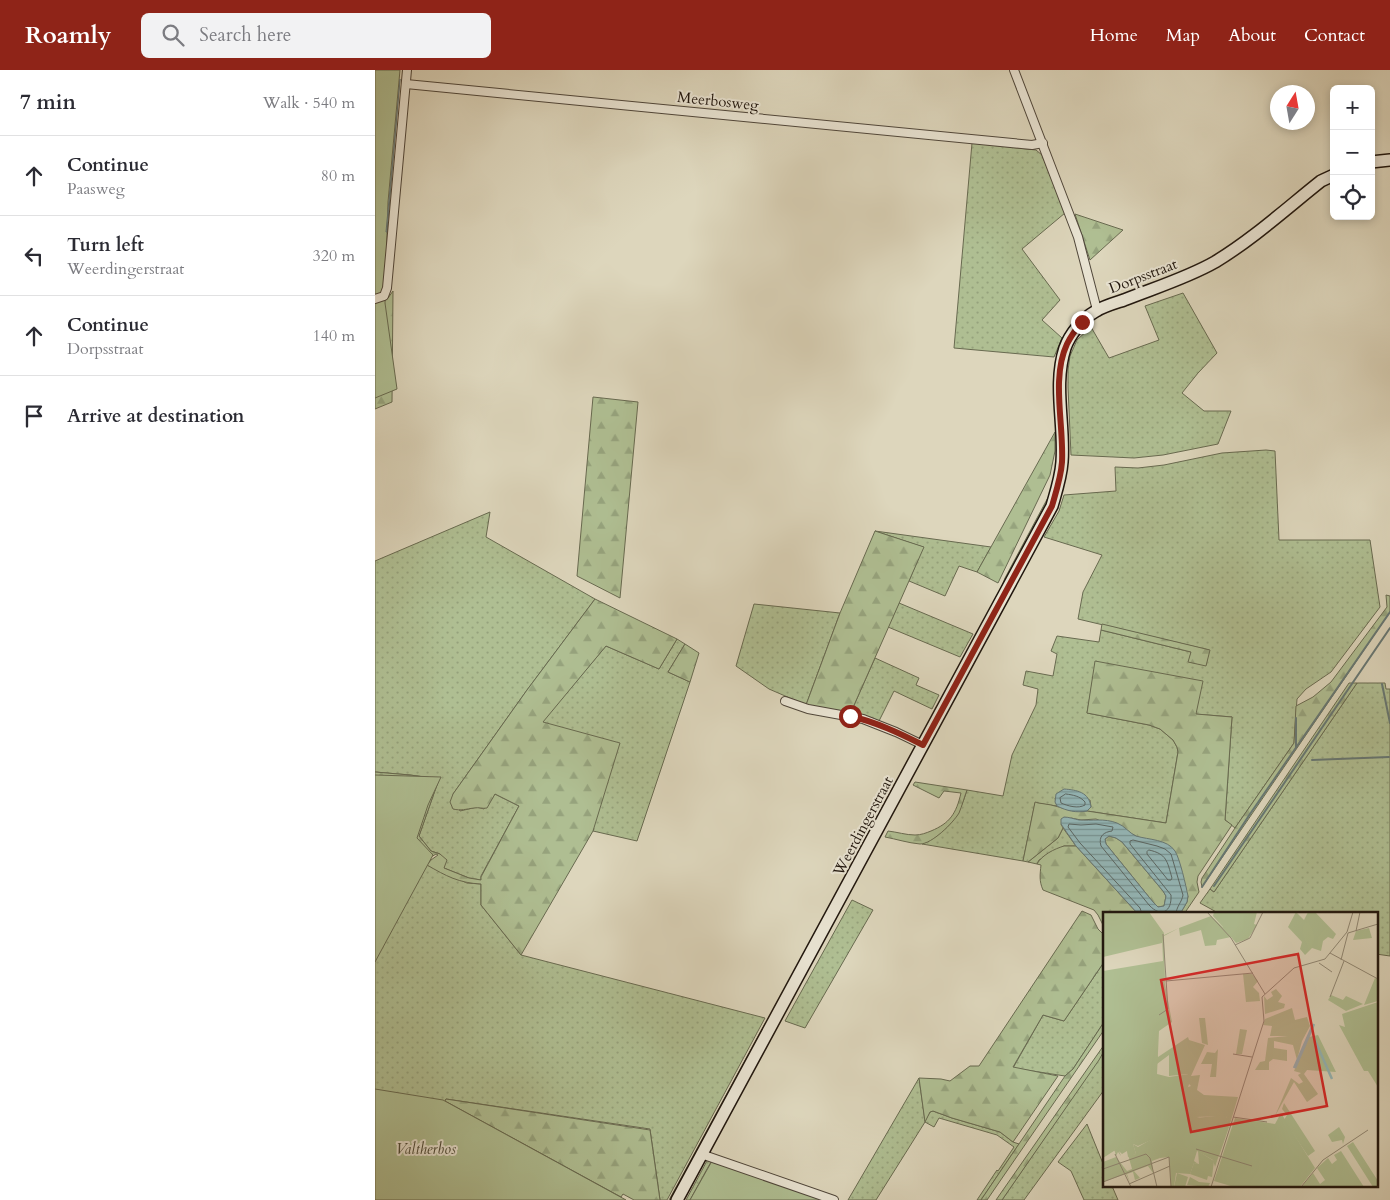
<!DOCTYPE html>
<html lang="en">
<head>
<meta charset="utf-8">
<style>
	body { margin:0; font-family:Cardo,serif; background:#f2f2f3; color:#2b2b33 }
	.controls { position:absolute; right:15px; top:15px; display:grid; overflow:hidden; border-radius:8px; box-shadow:0 2px 8px #0003 }
	.controls button { width:45px; height:45px; display:grid; place-items:center; padding:0; border:0; border-bottom:1px solid #e1e1e2; background:#fff; color:#2b2b33; font:25px sans-serif }
	.compass { position:absolute; left:895px; top:15px; width:45px; height:45px; border-radius:50%; background:#fff; box-shadow:0 2px 8px #0003; rotate:11deg }
	.stop { position:absolute; width:15px; height:15px; margin:-11px; border:4px solid #8f2418; border-radius:50%; background:#fff }
	.stop.end { background:#8f2418; border-color:#fff; box-shadow:0 1px 5px #0008 }
	.list { margin:0; padding:0; list-style:none }
	h2 { display:flex; justify-content:space-between; align-items:center; height:65px; margin:0; padding:0 20px; font-size:21px }
	h2 small { font-size:16px; font-weight:400; color:#7c7c81 }
	.list li { display:grid; grid-template-columns:32px 1fr auto; gap:15px; align-items:center; box-sizing:border-box; height:80px; padding:0 20px; border-top:1px solid #e1e1e2 }
	.list b { display:block; font-size:19px; white-space:nowrap }
	.list p { margin:0; font-size:16px; white-space:nowrap; color:#7c7c81 }
	.list em { font-size:16px; font-style:normal; color:#7c7c81 }
	.icon { flex:none; width:28px; height:28px; fill:none; stroke:currentColor; stroke-width:2; stroke-linecap:round; stroke-linejoin:round }
	.map { position:relative; flex:none; width:1015px; height:1130px; overflow:hidden }
	header { display:flex; align-items:center; gap:30px; box-sizing:border-box; height:70px; padding:0 25px; background:#8f2418; color:#fff }
	header strong { font-size:24px }
	nav { display:flex; gap:28px; margin-inline-start:auto; font-size:18px }
	.search { width:350px; height:45px; background:#f2f2f3; display:flex; align-items:center; gap:12px; box-sizing:border-box; padding:0 18px; border-radius:8px; color:#7c7c81; font-size:19px }
	main { display:flex }
	aside { flex:1; background:#fff }
	.map>svg:first-child { display:block }
	.grass { fill:url(#grass-dots); stroke:#686a50 }
	.forest { fill:url(#forest-firs); stroke:#686a50 }
	.green { fill:#afbe92; stroke:#686a50 }
	.water { fill:url(#water-rules); stroke:#667774; fill-rule:evenodd }
	.lines { fill:none; stroke-linecap:round; stroke-linejoin:round }
	.shore { stroke:#5a6663; stroke-width:1 }
	.stream { stroke:#667774; stroke-width:2 }
	.minor-casing { stroke:#4f463a; stroke-width:10 }
	.secondary-casing { stroke:#20160e; stroke-width:14 }
	.minor { stroke:#e9e4d3; stroke-width:8 }
	.secondary { stroke:#e9e4d3; stroke-width:11 }
	.route { stroke:#8f2418; stroke-width:6 }
	.labels { text-anchor:middle; dominant-baseline:central; stroke-width:4; stroke-linejoin:round; paint-order:stroke }
	.street-label { font-size:15px; fill:#20160e; stroke:#e9e4d3 }
	.park-label { font-size:15px; font-style:italic; fill:#4b4836; stroke:#e9e4d3 }
	.inset-river { fill:none; stroke:#94b7b8; stroke-width:2.5 }
	.inset-road { fill:none; stroke:#918976; stroke-width:1 }
	.view { fill:#d62828; fill-opacity:0.15; stroke:#d62828; stroke-width:2.5 }
	.inset-edge { fill:none; stroke:#20160e; stroke-width:2.5 }
</style>
</head>
<body>
<header>
<strong>Roamly</strong>
<div class="search"><svg class="icon" aria-label="search" viewBox="0 0 24 24"><circle cx="10" cy="10" r="6"/><path d="M15 15l6 6"/></svg>Search here</div>
<nav><a>Home</a><a>Map</a><a>About</a><a>Contact</a></nav>
</header>
<main>
<aside>
<h2>7 min<small>Walk · 540 m</small></h2>
<ul class="list">
<li><svg class="icon" aria-label="ahead" viewBox="0 0 24 24"><path d="M12 20V5M6 11l6-6 6 6"/></svg><div><b>Continue</b><p>Paasweg</p></div><em>80 m</em></li>
<li><svg class="icon" aria-label="left" viewBox="0 0 24 24"><path d="M17 20v-9H6M10 6l-5 5 5 5"/></svg><div><b>Turn left</b><p>Weerdingerstraat</p></div><em>320 m</em></li>
<li><svg class="icon" aria-label="ahead" viewBox="0 0 24 24"><path d="M12 20V5M6 11l6-6 6 6"/></svg><div><b>Continue</b><p>Dorpsstraat</p></div><em>140 m</em></li>
<li><svg class="icon" aria-label="arrive" viewBox="0 0 24 24"><path d="M6 21V4h12l-3 4 3 4H6"/></svg><div><b>Arrive at destination</b></div></li>
</ul>
</aside>
<div class="map">
<svg width="1015" height="1130" viewBox="0 0 1015 1130">
	<defs>
		<pattern id="grass-dots" width="8" height="8" patternUnits="userSpaceOnUse" patternTransform="scale(1.25)"><rect width="8" height="8" fill="#afbe92"/><path d="M2 2h.1M6 6h.1" fill="none" stroke="#96a37d" stroke-width="1.8" stroke-linecap="round"/></pattern>
		<pattern id="forest-firs" width="22" height="20" patternUnits="userSpaceOnUse" patternTransform="scale(1.25)"><rect width="22" height="20" fill="#afbe92"/><path d="M5 1l3.5 6h-7zM16 11l3.5 6h-7z" fill="#96a37d"/></pattern>
		<pattern id="water-rules" width="6" height="5" patternUnits="userSpaceOnUse" patternTransform="scale(1.25)"><rect width="6" height="5" fill="#94b7b8"/><path d="M0 2.5h6" fill="none" stroke="#789494"/></pattern>
	</defs>
	<rect width="100%" height="100%" fill="#ddd6bc"/>
	<filter id="stains"><feTurbulence type="fractalNoise" baseFrequency=".004" numOctaves="4"/><feColorMatrix values="0 0 0 0 .2 0 0 0 0 .09 0 0 0 0 .02 0 0 0 .5 -.17"/></filter>
	<radialGradient id="worn" r=".72"><stop offset=".6" stop-color="#630" stop-opacity="0"/><stop offset="1" stop-color="#630" stop-opacity=".3"/></radialGradient>
	<!-- grass -->
	<g class="grass">
		<path d="M597,73L661,80L667,85L690,143L647,179L685,230L667,250L687,268L679,287L579,278Z"/>
		<path d="M808,223L842,283L823,303L807,323L829,341H856L843,374L788,385L759,388L696,385L693,317V300L695,286L702,270L716,257L734,288L784,270L770,236Z"/>
		<path d="M891,380L900,381L904,470H995L1005,537L956,602L931,619L922,629L919,673L860,758L850,750L857,647L820,644L721,591L712,643L774,655L785,659L798,670L802,677L803,682L791,753L712,741L716,737L715,730L680,728L682,736L660,733L648,791L547,774C574,760 583,749 592,720L628,726L637,685L661,635L663,619L648,615L651,601L678,606L682,584L676,581L682,566L724,572L726,560L816,582L814,592L831,595L834,580L703,549L708,522L727,485L669,467L684,441L689,425L741,421L740,397L763,398L789,395L847,383Z"/>
		<path d="M677,420L672,436L619,536L630,508Z"/>
		<path d="M115,442L111,467L220,529L152,620L78,724L85,741L102,737L109,739L120,724L144,736L106,806V810L94,808L69,798L65,784L56,781L44,766L64,709L35,705L0,702V491Z"/>
		<path d="M500,461L616,477L602,502L584,496L570,526L534,511L548,477Z"/>
		<path d="M524,533L598,564L585,587L513,557Z"/>
		<path d="M379,534L465,543L431,635L394,619L361,596Z"/>
		<path d="M302,569L310,574L293,602L315,612L262,771L218,761L219,759L167,652L231,576L284,599Z"/>
		<path d="M500,588L544,608L541,615L564,625L557,639L519,621L504,651L476,642Z"/>
		<path d="M982,613H1010L1011,619H1015V886L1001,884V844H974L963,842L955,844H845L825,833L835,819L839,822Z"/>
		<path d="M688,758L701,776H689L664,790L662,794L653,792L683,768Z"/>
		<path d="M52,795L92,813L106,814V835L146,885L390,948L292,1130H285L275,1059L71,1029L70,1030L246,1127L0,1022V889Z"/>
		<path d="M477,830L498,840L430,958L410,951Z"/>
		<path d="M729,892V952L698,999L690,1006L638,998L668,945L689,951Z"/>
		<path d="M391,952L393,954L298,1130H294Z"/>
		<path d="M729,981V1020L649,1130H627Z"/>
		<path d="M544,1008L550,1051L555,1042L558,1041L577,1048L625,1062L638,1072L644,1074L606,1130H602L622,1100L623,1101L639,1077L622,1065L564,1048L559,1057L550,1052L501,1130H473Z"/>
		<path d="M712,1054L729,1096V1116H737L743,1130H709L696,1101L683,1092Z"/>
		<path d="M333,1089L337,1090L315,1130H311Z"/>
	</g>
	<!-- forest -->
	<g class="forest">
		<path d="M700,144L748,160L715,190Z"/>
		<path d="M18,221L17,332L0,339V231L13,228Z"/>
		<path d="M218,327L263,332L245,528L202,506Z"/>
		<path d="M680,362V381L675,405L623,513L602,502Z"/>
		<path d="M500,461L549,477L476,642L453,640L431,635L465,543Z"/>
		<path d="M1011,525L1015,526V542L827,817L826,812L827,808L860,758L919,673L921,636L938,627L956,612L1012,537Z"/>
		<path d="M220,529L302,569L284,599L231,576L168,652L245,673L218,761L146,885L106,835V814C84,813 71,806 52,795L56,790L63,785L61,784L56,787L0,885V702L35,705L64,709L44,766L56,781L65,784L72,790L69,798L94,808L106,810V807L144,736L120,724L112,738C108,739 104,737 99,738C91,739 86,741 78,739L75,732L78,724L152,620Z"/>
		<path d="M727,554L835,580L831,596L813,592L816,582L726,560Z"/>
		<path d="M310,574L324,583L315,612L293,602Z"/>
		<path d="M720,591L828,611L821,644L857,647L850,750L857,755L823,806L822,812L824,822L809,844H805L812,832L813,826L761,766L721,749L706,750L696,748L686,754L688,758L683,768L653,792L648,791L660,732C666,734 674,734 680,736C693,739 699,743 712,741L791,753L803,682L802,677L798,670L785,659L774,655L712,643Z"/>
		<path d="M974,613H982L839,822L835,819Z"/>
		<path d="M540,712L592,720C589,728 587,736 584,743C578,753 557,774 545,774C533,773 521,769 510,767L513,761C522,762 531,765 540,765C546,765 551,763 556,761C575,753 581,744 586,723L569,721L564,728L538,715Z"/>
		<path d="M734,766L741,768L747,772L788,821L791,826L789,836L783,837L778,832L731,774L730,769Z"/>
		<path d="M689,776H701L763,844H729V857L723,845L719,840L668,820C664,811 665,805 666,795L662,794C667,785 679,779 689,776Z"/>
		<path d="M707,841L716,845L723,859L729,865V892L689,951L668,945L638,997L683,1006L638,1072L625,1062L577,1048L558,1041L555,1042L550,1052L544,1008L566,1009L575,1011L595,996H604Z"/>
		<path d="M729,952V960L612,1130H606L690,1006L698,999Z"/>
		<path d="M729,975V981L724,990L627,1130H621Z"/>
		<path d="M71,1029L275,1060L285,1130H259L248,1124L246,1127L70,1031Z"/>
	</g>
	<!-- green -->
	<g class="green">
		<path d="M0,0H25L13,132L10,233L22,319L0,328Z"/>
		<path d="M0,705L66,707L53,735L42,768L58,785L0,892Z"/>
		<path d="M0,1019L68,1030L251,1130H0Z"/>
		<path d="M337,1091L449,1130H315Z"/>
	</g>
	<!-- water -->
	<g class="water">
		<path d="M25,9L12,162H11Z"/>
		<path d="M689,719C702,720 714,722 716,737L712,741C701,743 692,741 682,736L680,732L681,724Z"/>
		<path d="M689,747C694,747 699,749 704,750C717,751 729,748 742,753C750,756 754,763 761,766C774,770 792,769 800,781C805,789 811,816 813,826L812,832L805,844H763L701,776L686,754V749ZM734,766L741,768L747,772L788,821L791,826L789,836L783,837L778,832L731,774L730,769Z"/>
	</g>
	<g class="lines">
		<!-- shore -->
		<g class="shore">
			<path d="M691,724C698,725 705,726 710,732V735C703,739 693,736 686,733L685,728Z"/>
			<path d="M774,780C792,784 792,791 797,808L796,810H793L772,784V782Z"/>
			<path d="M767,844L765,838L705,773L693,757L694,754L706,755L721,754L738,757L737,761C729,762 723,766 726,776L774,835C786,848 797,842 796,825L755,774V771L758,770L782,776L790,779L796,784L808,825C807,832 801,837 801,844"/>
		</g>
		<!-- stream -->
		<g class="stream">
			<path d="M1007,614L1015,653"/>
			<path d="M921,678V648"/>
			<path d="M937,690L1014,687"/>
			<path d="M839,816L1015,558"/>
			<path d="M827,817L875,744L1015,542"/>
		</g>
		<defs>
			<g id="minor">
				<path d="M639,0L703,167L722,240"/>
				<path d="M31,14L657,75L668,73"/>
				<path d="M0,229L9,226L12,218L32,0"/>
				<path d="M410,631L433,639L488,649L521,662L548,675"/>
				<path d="M326,1084L459,1130"/>
			</g>
			<g id="secondary">
				<path d="M996,92L1015,90"/>
				<path d="M302,1130L677,436C681,422 686,407 687,392C690,355 678,315 690,278C695,264 707,249 721,241C729,236 740,233 749,230C779,218 812,208 840,192C878,169 912,138 946,111L959,105"/>
			</g>
		</defs>
		<!-- minor casing -->
		<use href="#minor" class="minor-casing"/>
		<!-- secondary casing -->
		<use href="#secondary" class="secondary-casing"/>
		<!-- minor -->
		<use href="#minor" class="minor"/>
		<!-- secondary -->
		<use href="#secondary" class="secondary"/>
	</g>
	<g class="lines">
		<!-- route -->
		<path class="route" d="M475,646C501,652 524,663 548,675L677,436C681,422 686,407 687,392C689,355 676,308 692,274C696,266 701,259 707,252"/>
	</g>
	<g class="labels">
		<!-- street labels -->
		<g class="street-label">
			<text transform="translate(343 31) rotate(6)">Meerbosweg</text>
			<text transform="translate(768 206) rotate(-21)">Dorpsstraat</text>
			<text transform="translate(488 756) rotate(-62)">Weerdingerstraat</text>
		</g>
		<!-- park labels -->
		<g class="park-label">
			<text x="51" y="1079">Valtherbos</text>
		</g>
	</g>
	<!-- overview -->
	<g transform="translate(728 842)">
		<rect width="275" height="275" fill="#ddd6bc"/>
		<path d="M111,0H154L151,12L154,13L145,27L121,16L110,4ZM193,0L201,8L205,0H212L233,22L230,27L225,25L220,29L218,39L209,36L202,43L197,37L199,30L185,15ZM76,16L61,24L62,70L0,76V59L60,49L59,24ZM266,16L269,26L250,28L253,19ZM140,62H149L155,69L150,75L156,81L157,89L143,90ZM272,66L275,68V89L261,93ZM173,77L179,84L175,90L182,92L181,96L162,102L161,84L164,88L170,84L168,80ZM228,83L240,88L243,84L260,92L243,99L225,88ZM275,90V175L265,159H261L236,113L242,115L239,102ZM189,96L192,108L204,105L207,114L199,129L194,148L190,133L171,129V136L184,138V149L170,147L166,150V158H152L157,150L162,149L165,126L185,124H167L169,114L160,113L162,107ZM215,123L233,160L204,158L201,162L215,182L204,190L191,170L172,204L188,166L196,172L200,170L195,163L198,161L191,159L206,125ZM85,125L86,128L102,133L88,164L97,163L94,178L101,183L135,185L126,215L123,204L0,208L88,174L84,170L85,162L66,164V143L54,152V141L55,145ZM115,137L113,165H107L109,152H98L104,140L112,141ZM181,191L212,239L205,244L181,208L184,203L179,197ZM236,215L242,225L240,232L239,228L229,230L225,223ZM42,219L57,246L49,249L50,261L45,254L31,259L37,266L32,268L30,260L24,262L27,271L23,262L0,270V250L13,245L24,259L29,257L24,239L19,242L16,239L18,244L15,240L13,244L12,240L19,237L25,238L27,243L33,242L30,232L35,235L47,228Z" fill="#afbe92"/>
		<path d="M96,106H102L105,133L99,131ZM137,117L144,118L139,142H133ZM123,203L126,213L112,255L110,248L94,239L91,249L95,252L91,251L87,262L73,261L71,275H68L66,245L57,246L48,228L35,234L30,232L33,242L25,245L24,238L12,240L0,215ZM250,230L275,269V275H270L244,234Z" fill="#afbe92"/>
		<path d="M95,239L111,249L109,265L105,264L104,268L87,262L91,251L96,252ZM74,261L85,265L82,275H71ZM87,265L96,270L107,271L105,275L84,273Z" fill="#afbe92"/>
		<path d="M0,0H46L61,21L59,31L0,45ZM108,4L120,15L137,16L145,27L133,31L128,25L114,28L113,33L102,34L98,18L77,24L76,16ZM61,67L69,110L56,119L54,162L66,165L86,162V172L76,205H94L126,215L116,244L86,234L56,246L42,219L0,246V75ZM178,201L212,256L197,275H131L111,269L132,206L172,212ZM238,239L261,275H198L210,261L217,272L222,268L214,256L225,246L229,252L234,248L231,243Z" fill="#afbe92"/>
		<path class="inset-river" d="M210,124L229,167M191,156L210,113M192,156L211,112"/>
		<path class="inset-road" d="M104,0L128,26L162,82M253,19L257,0M245,21L275,12M132,33L147,26L160,0M227,41L275,67M238,48L245,21M216,51L229,60M63,69L150,61M227,85L241,49M56,103L65,97L60,22M130,142L149,145M130,205L164,210M93,237L149,254M12,242L28,275M0,257L43,242L47,246L54,275M0,270L66,245L68,275M26,272L67,254M108,275L161,109L159,85L191,56L222,47L244,20L250,0M198,275L220,248L265,218"/>
		<path class="view" d="M195,42L224,194L88,220L58,68Z"/>
		<rect width="275" height="275" class="inset-edge"/>
	</g>
	<rect width="100%" height="100%" filter="url(#stains)"/>
	<rect width="100%" height="100%" fill="url(#worn)"/>
</svg>
<div class="controls">
<button>+</button>
<button>−</button>
<button><svg class="icon" aria-label="locate" viewBox="0 0 24 24"><circle cx="12" cy="12" r="6"/><path d="M12 2v4M12 18v4M2 12h4M18 12h4"/></svg></button>
</div>
<svg class="compass" viewBox="-18 -18 36 36"><path d="M0-13l5 13h-10z" fill="#e53935"/><path d="M0 13l5-13h-10z" fill="#7c7c81"/></svg>
<div class="stop" style="left:475px;top:646px"></div>
<div class="stop end" style="left:707px;top:252px"></div>
</div>
</main>
</body>
</html>
